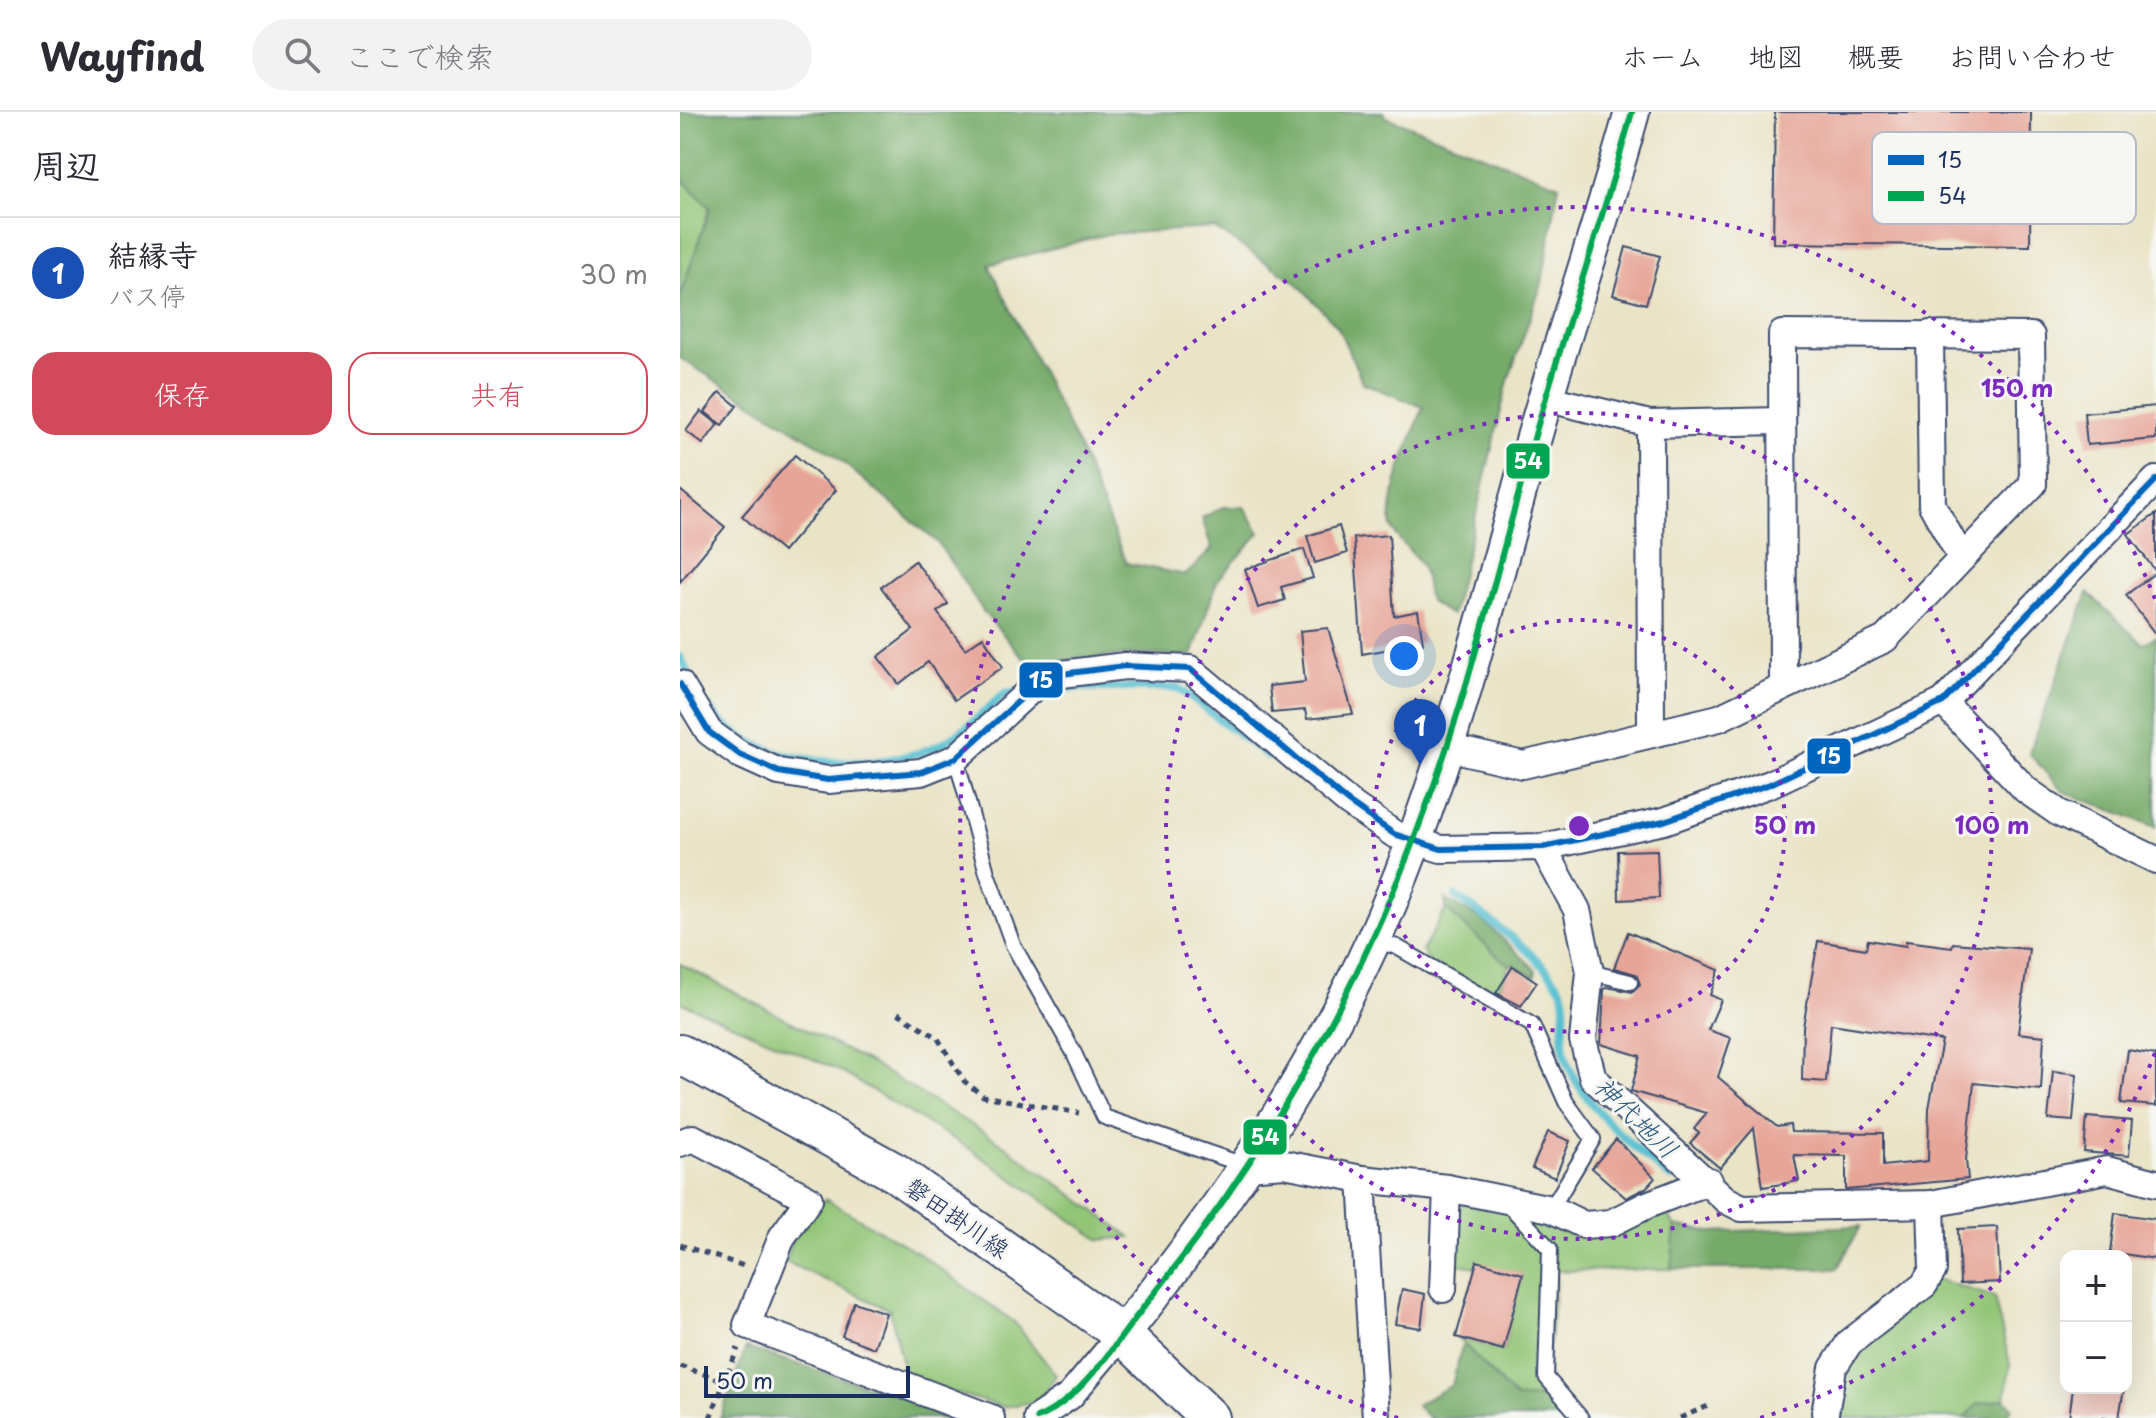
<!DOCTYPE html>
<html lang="ja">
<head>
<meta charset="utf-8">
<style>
	body { margin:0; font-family:"Playpen Sans","Klee One",sans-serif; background:#f2f2f3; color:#2b2b33 }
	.controls { position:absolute; right:24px; bottom:24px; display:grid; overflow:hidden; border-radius:16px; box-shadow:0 8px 32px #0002 }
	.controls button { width:72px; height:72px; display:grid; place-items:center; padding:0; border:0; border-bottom:2px solid #e1e1e2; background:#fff; color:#2b2b33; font:40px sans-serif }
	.scale { position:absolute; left:24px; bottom:20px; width:206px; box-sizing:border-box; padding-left:8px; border:4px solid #1b2f5e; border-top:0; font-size:22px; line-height:28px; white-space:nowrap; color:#1b2f5e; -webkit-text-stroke:6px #f6f6f2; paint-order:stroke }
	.you { position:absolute; left:724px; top:544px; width:28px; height:28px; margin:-20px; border:6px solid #fff; border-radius:50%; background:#1a73e8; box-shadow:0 0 0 12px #1a73e833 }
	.badge { display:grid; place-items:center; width:52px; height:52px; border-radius:50%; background:#d1495b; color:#fff; font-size:26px; font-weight:700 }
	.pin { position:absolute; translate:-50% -66px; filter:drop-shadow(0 2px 4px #0008) }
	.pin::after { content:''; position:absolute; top:42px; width:28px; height:24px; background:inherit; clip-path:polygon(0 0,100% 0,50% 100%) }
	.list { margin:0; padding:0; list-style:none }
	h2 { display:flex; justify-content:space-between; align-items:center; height:104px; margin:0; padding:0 32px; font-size:34px }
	h2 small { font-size:26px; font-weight:400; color:#7c7c81 }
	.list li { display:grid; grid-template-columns:52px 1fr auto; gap:24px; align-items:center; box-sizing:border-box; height:112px; padding:0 32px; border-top:2px solid #e1e1e2 }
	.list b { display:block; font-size:30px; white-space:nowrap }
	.list p { margin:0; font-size:26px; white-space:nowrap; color:#7c7c81 }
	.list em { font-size:26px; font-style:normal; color:#7c7c81 }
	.actions { display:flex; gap:16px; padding:24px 32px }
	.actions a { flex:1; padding:18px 0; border:2px solid #d1495b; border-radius:24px; text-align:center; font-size:28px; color:#d1495b }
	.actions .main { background:#d1495b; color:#fff }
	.icon { flex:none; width:44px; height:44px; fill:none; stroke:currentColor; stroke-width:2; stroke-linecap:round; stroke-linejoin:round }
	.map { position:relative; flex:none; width:1476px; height:1306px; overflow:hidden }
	header { display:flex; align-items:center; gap:48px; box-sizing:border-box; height:112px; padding:0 40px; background:#fff; border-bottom:2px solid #e1e1e2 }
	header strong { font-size:38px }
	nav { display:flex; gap:44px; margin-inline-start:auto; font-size:28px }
	.search { width:560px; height:72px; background:#f2f2f3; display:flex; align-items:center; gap:20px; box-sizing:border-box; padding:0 28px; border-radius:44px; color:#7c7c81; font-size:30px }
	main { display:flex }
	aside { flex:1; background:#fff }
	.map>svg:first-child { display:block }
	.green { fill:#92c576; stroke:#567a6a; stroke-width:2 }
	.forest { fill:#75aa67; stroke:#486c62; stroke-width:2 }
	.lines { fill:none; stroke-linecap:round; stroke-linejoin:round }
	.stream { stroke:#55bfd1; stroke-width:8 }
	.building { fill:#e7a598 }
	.service-casing { stroke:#3a4a6e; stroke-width:18 }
	.minor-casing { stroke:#3a4a6e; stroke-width:30 }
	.tertiary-casing { stroke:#3a4a6e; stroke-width:38 }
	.secondary-casing { stroke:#3a4a6e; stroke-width:42 }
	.path { stroke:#3a4a6e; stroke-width:5; stroke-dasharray:6 6; stroke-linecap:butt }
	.service { stroke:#fff; stroke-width:14 }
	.minor { stroke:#fff; stroke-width:26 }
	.tertiary { stroke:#fff; stroke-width:34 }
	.secondary { stroke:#fff; stroke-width:38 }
	.bus-1-casing { stroke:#f6f6f2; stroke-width:12 }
	.bus-2-casing { stroke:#f6f6f2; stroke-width:12 }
	.bus-1 { stroke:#0065bd; stroke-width:6 }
	.bus-2 { stroke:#00a651; stroke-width:6 }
	.ring { fill:none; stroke:#7b2cbf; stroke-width:4; stroke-dasharray:4 8 }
	.labels { text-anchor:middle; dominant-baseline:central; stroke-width:6; stroke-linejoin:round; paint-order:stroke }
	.street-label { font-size:24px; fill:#1b2f5e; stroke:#f6f6f2 }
	.water-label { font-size:26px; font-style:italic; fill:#2c5a80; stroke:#f6f6f2 }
	.key { fill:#f6f6f2; stroke:#b4bac6; stroke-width:2 }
	.key-label { font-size:22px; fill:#1b2f5e }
	.centre { fill:#7b2cbf; stroke:#f6f6f2; stroke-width:4 }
	.ring-label { font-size:24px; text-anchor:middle; font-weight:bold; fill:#7b2cbf; stroke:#f6f6f2; stroke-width:6; stroke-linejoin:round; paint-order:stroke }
	.line-badge { stroke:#f6f6f2; stroke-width:3 }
	.badge-label { font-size:22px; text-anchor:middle; font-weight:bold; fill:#fff }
</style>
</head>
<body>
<header>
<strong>Wayfind</strong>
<div class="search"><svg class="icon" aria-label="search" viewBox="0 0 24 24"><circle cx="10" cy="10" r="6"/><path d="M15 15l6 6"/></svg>ここで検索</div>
<nav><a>ホーム</a><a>地図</a><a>概要</a><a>お問い合わせ</a></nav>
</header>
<main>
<aside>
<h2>周辺<small></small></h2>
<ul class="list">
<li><span class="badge" style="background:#1a4fb4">1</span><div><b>結縁寺</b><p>バス停</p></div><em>30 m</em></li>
</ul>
<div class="actions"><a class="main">保存</a><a>共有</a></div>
</aside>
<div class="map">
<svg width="1476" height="1306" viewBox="0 0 1476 1306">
	<rect width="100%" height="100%" fill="#f6f6f2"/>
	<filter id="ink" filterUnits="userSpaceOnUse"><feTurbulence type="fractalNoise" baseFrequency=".0125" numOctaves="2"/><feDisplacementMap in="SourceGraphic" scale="16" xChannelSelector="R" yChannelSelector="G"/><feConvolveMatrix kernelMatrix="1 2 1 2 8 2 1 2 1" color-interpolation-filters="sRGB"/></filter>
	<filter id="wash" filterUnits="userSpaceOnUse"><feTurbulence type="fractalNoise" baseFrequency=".006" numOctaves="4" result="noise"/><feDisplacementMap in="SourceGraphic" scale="32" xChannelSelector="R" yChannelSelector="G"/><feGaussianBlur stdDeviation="1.8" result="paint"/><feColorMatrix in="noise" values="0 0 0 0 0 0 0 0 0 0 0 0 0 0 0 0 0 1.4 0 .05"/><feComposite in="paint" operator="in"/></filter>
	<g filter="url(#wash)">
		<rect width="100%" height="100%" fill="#eae4c7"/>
		<!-- green -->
		<g class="green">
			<path d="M0,65L30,95L0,185Z"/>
			<path d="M766,797L830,852L822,872L809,881L751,852L742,839Z"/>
			<path d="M0,852L192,952L318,1029L451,1125L420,1128L290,1037L156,957L0,890Z"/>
			<path d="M767,1076L923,1112L978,1089L995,1114L991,1157L877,1159L864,1285L836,1287L778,1226L823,1238L842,1162L778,1152L763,1165Z"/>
			<path d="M145,1087L237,1140L334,1210L376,1263L358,1289L324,1295L250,1274L223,1257L210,1198L106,1150L111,1129Z"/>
			<path d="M1249,1165L1314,1185L1330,1252L1325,1287L1298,1292L1285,1306H1147L1171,1235Z"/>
		</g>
		<!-- forest -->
		<g class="forest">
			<path d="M0,0H704V4L879,73L862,171L828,269L772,503C736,485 753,485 742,455C736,441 717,430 712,415C704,388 734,322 743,295L683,271L658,215L616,170L534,116L428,122L309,153L399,336L446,451L506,463L532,437L522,406L543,395H564L580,421L537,469L512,544L457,542L348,551L305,502L258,431L153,342L0,246V185L30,96L0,65Z"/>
			<path d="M1408,481L1463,532L1476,524V715L1382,679L1349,641Z"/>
			<path d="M765,787L801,807L856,858L855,865L823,849L766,797Z"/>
			<path d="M995,1114L1031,1120L1181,1114L1157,1157H991Z"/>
			<path d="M783,1231L836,1287L864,1285L896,1306H749L736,1293L772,1273Z"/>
			<path d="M66,1236L290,1306H40Z"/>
			<path d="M1325,1287L1332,1295L1327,1306H1285L1298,1292Z"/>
		</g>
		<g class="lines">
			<!-- stream -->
			<g class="stream">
				<path d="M0,545L14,572"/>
				<path d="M363,576H498L588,644"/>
				<path d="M24,591C33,600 41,610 50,617C101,657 207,660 263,631C286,618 306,598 325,581L337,579"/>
				<path d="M776,784C809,809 860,842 881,877C890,891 880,919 884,937C892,986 953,1035 991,1066"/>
			</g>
		</g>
		<g id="blocks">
			<!-- building -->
			<g class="building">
				<path d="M1095,0H1351L1350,134L1093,131Z"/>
				<path d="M946,135L980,144L966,192L933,183Z"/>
				<path d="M40,280L57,294L42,313L25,300Z"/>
				<path d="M1476,294V327L1407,333L1404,301Z"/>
				<path d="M21,299L38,312L23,332L6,319Z"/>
				<path d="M115,343L156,378L103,440L62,404Z"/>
				<path d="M0,378L45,415L0,470Z"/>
				<path d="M1476,402V460L1448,422Z"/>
				<path d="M659,414L667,441L635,451L627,424Z"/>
				<path d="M709,423L714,504L738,499L743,531L682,542L674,426Z"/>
				<path d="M624,437L633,466L601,475L605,488L578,496L565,457Z"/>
				<path d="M235,449L268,492L257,500L285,537L303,525L323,555L274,588L248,550L219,572L198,545L233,518L201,475Z"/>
				<path d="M1476,460V523L1446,483Z"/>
				<path d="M648,516L673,602L627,607L625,598L592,601L589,574L625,570L620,519Z"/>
				<path d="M977,738L979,786L939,788L938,739Z"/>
				<path d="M948,820L1039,858L1030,883L1041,888L1028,918L1051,926L1038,965L1097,1015L1110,1013L1111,1020L1203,1021V1054L1248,1049L1249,996L1262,929L1151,912L1146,970L1122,968L1123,915L1138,829L1186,837L1188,828L1226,834V829L1272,835L1273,831L1349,837L1338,921L1364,924L1361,978L1294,971L1286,1048L1288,1067L1166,1078V1044L1114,1043L1119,1069L1083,1075L1074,1016L1040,1056L1010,1031L1019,1021L1014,1017L1027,1001L951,979L960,944L921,932L924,878L927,875L952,880L960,872L956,862L934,856Z"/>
				<path d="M833,854L857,870L841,894L816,881Z"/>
				<path d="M1448,938L1476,943V994L1441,991Z"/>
				<path d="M1373,959L1397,962L1393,1009L1368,1007Z"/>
				<path d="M1407,1005L1452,1009L1449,1044L1404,1040Z"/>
				<path d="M868,1020L890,1029L875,1066L852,1056Z"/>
				<path d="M936,1027L975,1066L966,1076L946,1086L912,1056Z"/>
				<path d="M1435,1101L1476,1107V1147L1430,1140Z"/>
				<path d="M1317,1115L1320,1170L1280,1172L1278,1117Z"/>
				<path d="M797,1149L843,1162L823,1238L776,1225Z"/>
				<path d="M722,1177L745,1182L741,1216L715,1212Z"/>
				<path d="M174,1190L206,1201L194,1236L162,1224Z"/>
				<path d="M1393,1276H1444L1439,1306H1389Z"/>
			</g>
		</g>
	</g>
	<g filter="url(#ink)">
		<use href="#blocks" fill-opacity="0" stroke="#3a4a6e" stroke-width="2"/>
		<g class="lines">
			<defs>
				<g id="service">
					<path d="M276,646L307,761L333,833L393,939L424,1005L564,1053"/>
					<path d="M694,828L717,835L852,913L886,990L913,1027L871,1097"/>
					<path d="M910,860L950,870"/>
					<path d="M826,1090L870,1137L866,1265L901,1306"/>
				</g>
				<g id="minor">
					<path d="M1250,222L1252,393L1281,445"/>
					<path d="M865,286L970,312L1100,309"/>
					<path d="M970,312L971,622"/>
					<path d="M0,572L29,620L59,642L99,660L148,668L241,660L276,646L366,564L445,554L510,557L668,690L714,722L761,737L863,735L984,709L1090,672L1263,590L1476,368"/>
					<path d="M1263,590L1346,678L1379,701L1476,748"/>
					<path d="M766,635L843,653L1039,606L1205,527L1353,372L1351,224L1102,222L1103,574"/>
					<path d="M863,735L897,798L910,860L903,928L913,966L1046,1088L1062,1096L1251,1092L1427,1058L1476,1071"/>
					<path d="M0,1031L13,1026L129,1087L102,1125L67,1213L311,1306"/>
					<path d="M568,1055L604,1052L682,1067L767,1076L871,1097L904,1113L931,1111L967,1093L1029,1069"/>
					<path d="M682,1067L696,1306"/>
					<path d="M763,1177L767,1076"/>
					<path d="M1145,1301L1153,1256L1169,1231L1244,1173L1253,1158L1251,1092"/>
					<path d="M357,1306L390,1284L442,1222"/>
				</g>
				<path id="tertiary" d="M442,1222C541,1099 629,970 694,827C768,664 808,486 857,315C887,210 923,106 952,0"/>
				<path id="secondary" d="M0,942L216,1061L442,1222L530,1306"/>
			</defs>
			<!-- service casing -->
			<use href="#service" class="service-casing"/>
			<!-- minor casing -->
			<use href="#minor" class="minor-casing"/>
			<!-- tertiary casing -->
			<use href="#tertiary" class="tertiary-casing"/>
			<!-- secondary casing -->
			<use href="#secondary" class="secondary-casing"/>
			<!-- path -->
			<g class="path">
				<path d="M218,901L257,925L284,969L303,984L399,1001"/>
				<path d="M0,1133L64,1154"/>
				<path d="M0,1254L44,1269"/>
				<path d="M30,1306L58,1236"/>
				<path d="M1000,1306L1028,1294"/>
			</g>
			<!-- service -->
			<use href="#service" class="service"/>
			<!-- minor -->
			<use href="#minor" class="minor"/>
			<!-- tertiary -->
			<use href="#tertiary" class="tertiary"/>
			<!-- secondary -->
			<use href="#secondary" class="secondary"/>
			<defs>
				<path id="bus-1" d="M0,572L29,620L59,642L99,660L148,668L241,660L276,646L366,564L445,554L510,557L668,690L714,722L761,737L863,735L984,709L1090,672L1263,590L1476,368"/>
				<path id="bus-2" d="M357,1306C404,1286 436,1229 467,1191C587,1042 681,875 746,695C790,577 818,451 853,330C884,219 922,111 952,0"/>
			</defs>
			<!-- bus-1 casing -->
			<use href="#bus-1" class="bus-1-casing"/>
			<!-- bus-2 casing -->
			<use href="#bus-2" class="bus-2-casing"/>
			<!-- bus-1 -->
			<use href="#bus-1" class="bus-1"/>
			<!-- bus-2 -->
			<use href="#bus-2" class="bus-2"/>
		</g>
	</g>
	<!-- distance rings -->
	<g class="ring">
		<circle cx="899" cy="714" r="206"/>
		<circle cx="899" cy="714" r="413"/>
		<path d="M1475 941A619 619 0 0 1 1080 1306M718 1306A619 619 0 1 1 1475 487"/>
	</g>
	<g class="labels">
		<!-- street labels -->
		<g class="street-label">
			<text transform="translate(278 1105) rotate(35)">磐田掛川線</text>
		</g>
		<!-- water labels -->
		<g class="water-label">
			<text transform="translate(957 1005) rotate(44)">神代地川</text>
		</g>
	</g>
	<!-- legend -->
	<rect x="1192" y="20" width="264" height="92" rx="12" class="key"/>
	<rect x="1208" y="43" width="36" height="10" fill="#0065bd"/>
	<rect x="1208" y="79" width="36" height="10" fill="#00a651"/>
	<g class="key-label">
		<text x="1258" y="56">15</text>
		<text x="1258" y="92">54</text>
	</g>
	<circle cx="899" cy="714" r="12" class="centre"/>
	<g class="ring-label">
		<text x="1337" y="285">150 m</text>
		<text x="1105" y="722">50 m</text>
		<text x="1312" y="722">100 m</text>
	</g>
	<g class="line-badge">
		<rect x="825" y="330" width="46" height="38" rx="8" fill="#00a651"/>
		<rect x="338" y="549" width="46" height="38" rx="8" fill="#0065bd"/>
		<rect x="1126" y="625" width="46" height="38" rx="8" fill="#0065bd"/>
		<rect x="562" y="1006" width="46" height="38" rx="8" fill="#00a651"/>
	</g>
	<g class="badge-label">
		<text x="848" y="357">54</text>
		<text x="361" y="576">15</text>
		<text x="1149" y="652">15</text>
		<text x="585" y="1033">54</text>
	</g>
</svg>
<div class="controls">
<button>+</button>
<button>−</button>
</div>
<div class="scale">50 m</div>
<div class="you"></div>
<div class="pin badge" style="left:740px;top:653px;background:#1a4fb4">1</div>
</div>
</main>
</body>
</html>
